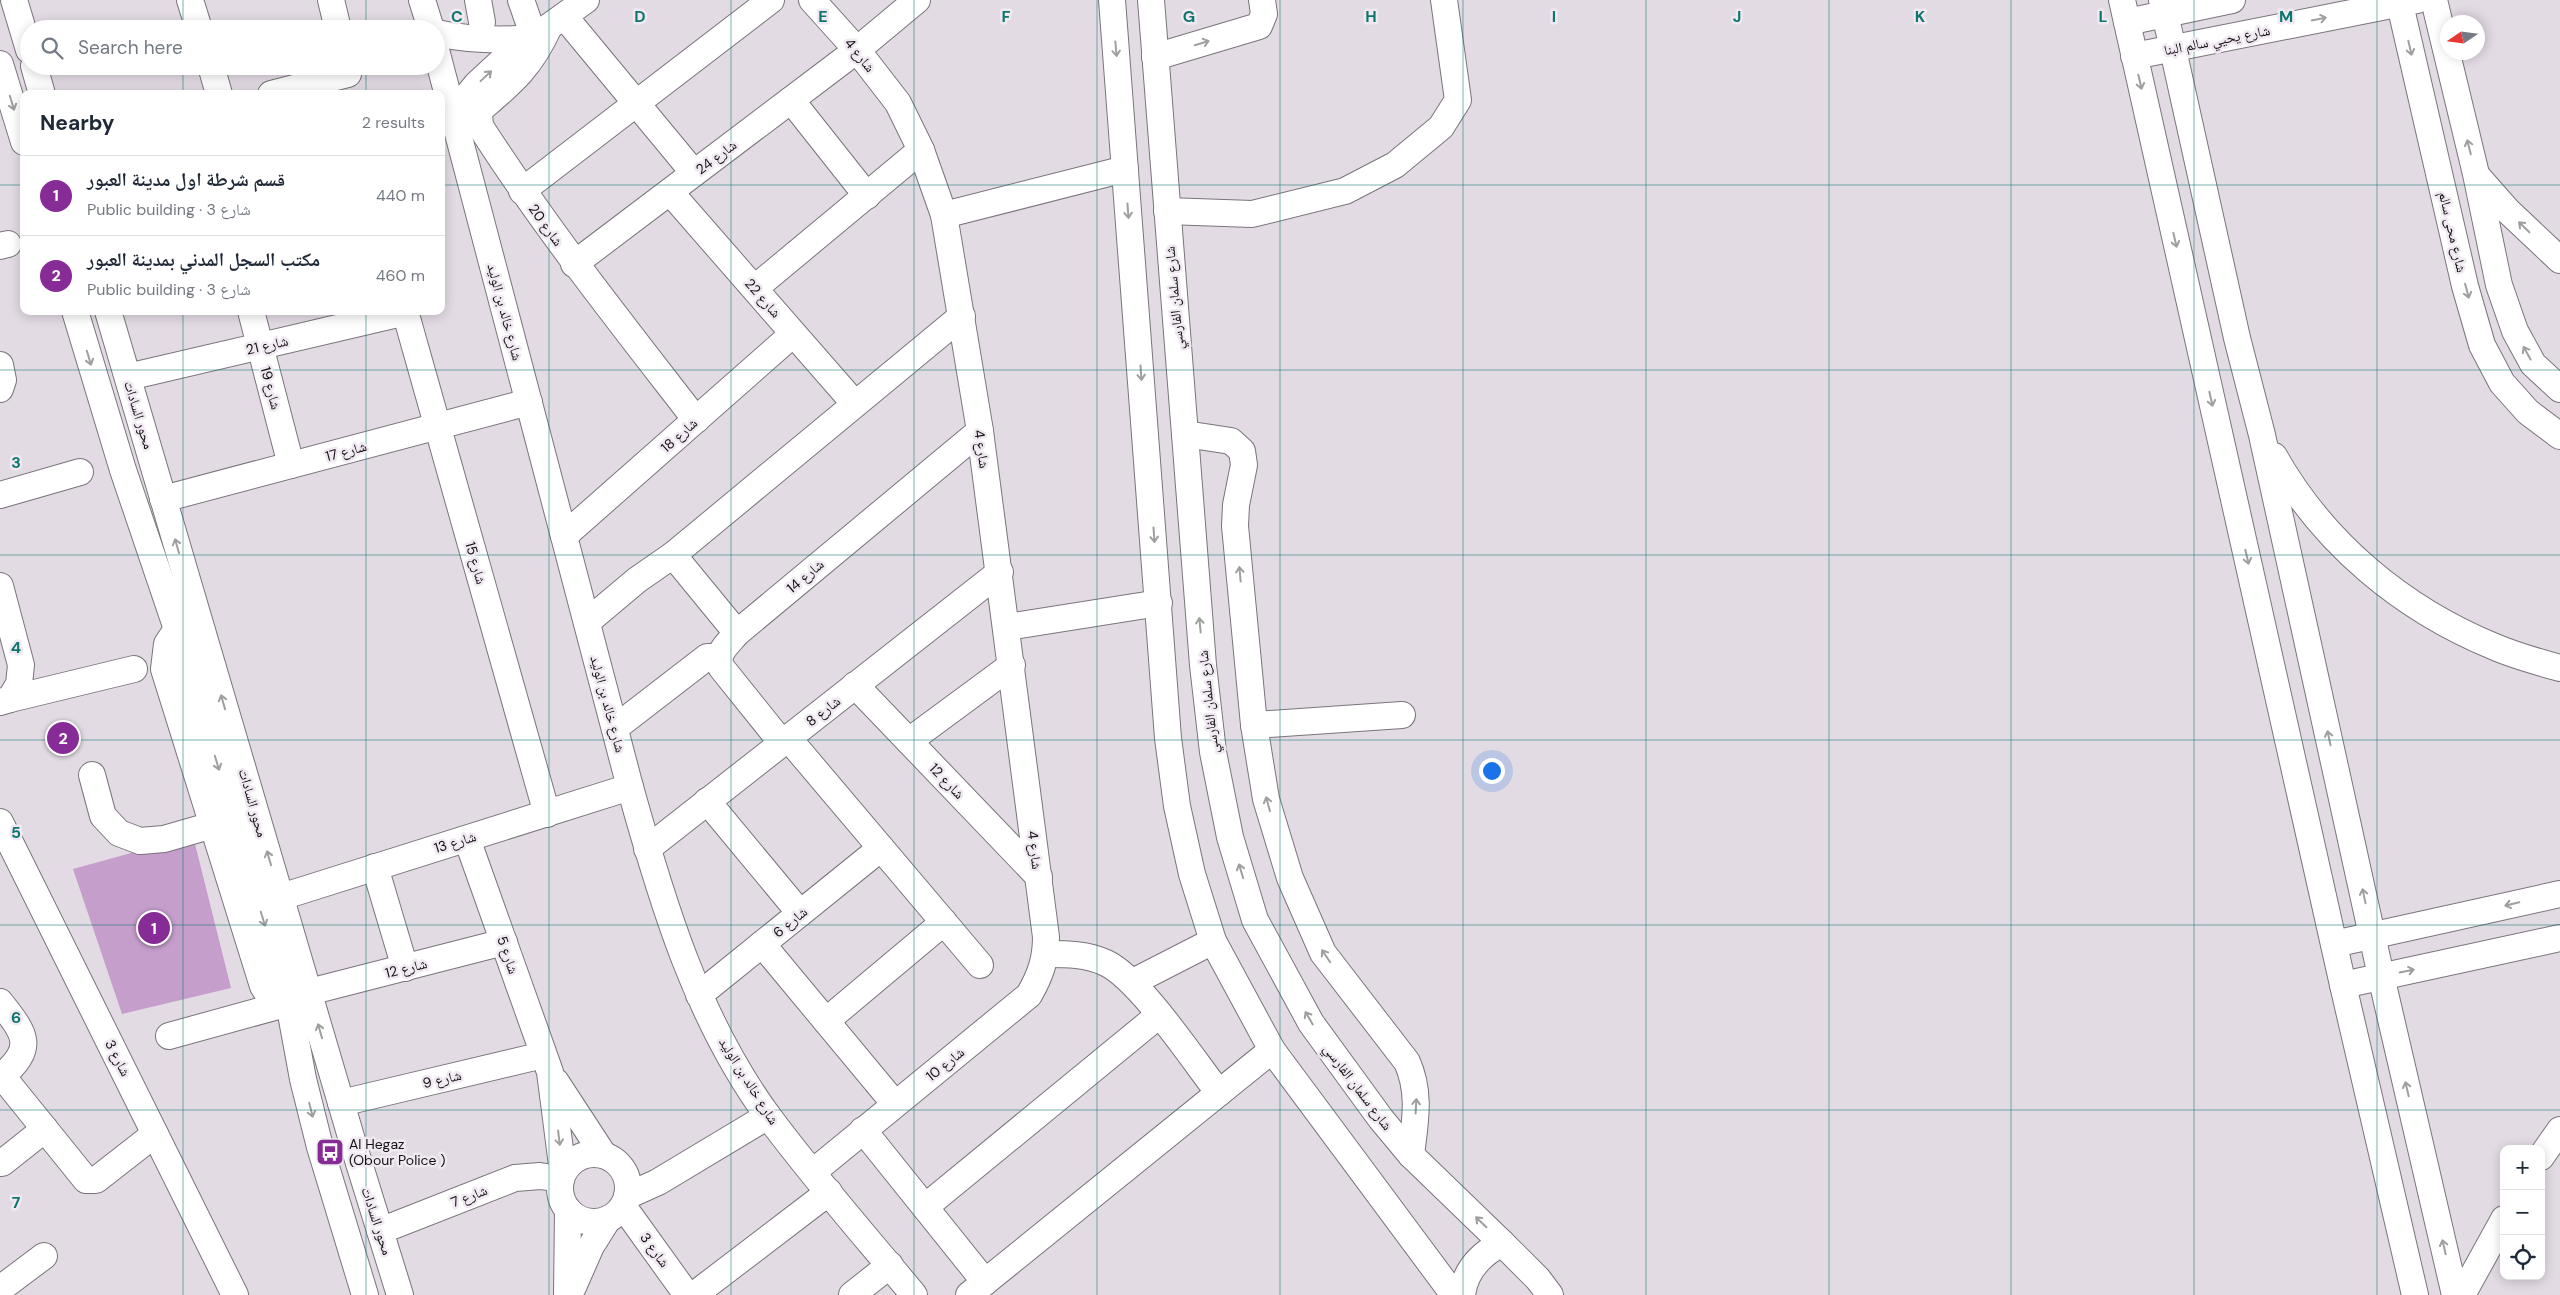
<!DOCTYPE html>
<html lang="en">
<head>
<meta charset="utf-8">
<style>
	body { margin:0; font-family:"DM Sans","Noto Naskh Arabic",sans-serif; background:#f2f2f3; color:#1f2937 }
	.controls { position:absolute; right:15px; bottom:15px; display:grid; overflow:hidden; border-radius:10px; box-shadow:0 2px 12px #0003 }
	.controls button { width:45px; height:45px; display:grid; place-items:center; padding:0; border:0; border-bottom:1px solid #e0e1e3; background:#fff; color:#1f2937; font:25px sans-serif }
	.compass { position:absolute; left:2440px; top:15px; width:45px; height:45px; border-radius:50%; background:#fff; box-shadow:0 2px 12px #0003; rotate:257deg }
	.you { position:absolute; left:1491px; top:770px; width:18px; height:18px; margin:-12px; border:4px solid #fff; border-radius:50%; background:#1a73e8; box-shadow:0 0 0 8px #1a73e833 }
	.badge { display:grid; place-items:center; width:32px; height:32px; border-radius:50%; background:#872b96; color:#fff; font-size:16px; font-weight:700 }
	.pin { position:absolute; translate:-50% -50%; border:2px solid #fff; box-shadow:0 1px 5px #0006 }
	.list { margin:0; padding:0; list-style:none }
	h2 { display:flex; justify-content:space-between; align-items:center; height:65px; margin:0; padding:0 20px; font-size:21px }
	h2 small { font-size:16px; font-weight:400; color:#747a83 }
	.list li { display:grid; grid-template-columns:32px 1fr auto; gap:15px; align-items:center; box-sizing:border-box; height:80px; padding:0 20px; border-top:1px solid #e0e1e3 }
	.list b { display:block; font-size:19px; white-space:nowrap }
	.list p { margin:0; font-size:16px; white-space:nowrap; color:#747a83 }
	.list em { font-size:16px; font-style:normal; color:#747a83 }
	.icon { flex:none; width:28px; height:28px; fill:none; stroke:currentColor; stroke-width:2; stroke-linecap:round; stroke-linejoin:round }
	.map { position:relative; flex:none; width:2560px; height:1295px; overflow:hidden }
	.search { position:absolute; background:#fff; box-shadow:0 2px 12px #0003; left:20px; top:20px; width:425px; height:55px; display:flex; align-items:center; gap:12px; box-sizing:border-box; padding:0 18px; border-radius:28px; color:#747a83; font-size:19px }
	.panel { position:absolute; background:#fff; box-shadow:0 2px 12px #0003; left:20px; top:90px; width:425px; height:225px; border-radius:10px }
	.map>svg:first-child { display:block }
	.building { fill:#c59ecb }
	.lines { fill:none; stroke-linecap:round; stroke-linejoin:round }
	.minor-casing { stroke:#7a747b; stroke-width:28 }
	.minor { stroke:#fff; stroke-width:26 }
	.oneway { stroke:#a09fa0 }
	.grid { fill:none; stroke:#0f766e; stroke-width:1; stroke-opacity:0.55 }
	.labels { text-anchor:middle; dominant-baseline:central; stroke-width:5; stroke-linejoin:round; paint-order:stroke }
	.street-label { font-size:14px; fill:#121012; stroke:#f0e9f1 }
	.poi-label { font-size:14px; fill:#121012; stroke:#f0e9f1; text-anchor:start }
	.grid-label { font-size:16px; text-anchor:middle; font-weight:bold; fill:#0f766e; stroke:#f0e9f1; stroke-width:5; stroke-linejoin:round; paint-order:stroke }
</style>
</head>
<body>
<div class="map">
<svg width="2560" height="1295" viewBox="0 0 2560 1295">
	<rect width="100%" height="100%" fill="#e3dbe4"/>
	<!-- building -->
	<path class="building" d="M193,836L231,988L122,1014L73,869Z"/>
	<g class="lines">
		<defs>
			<g id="minor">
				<path d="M14,0L29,50"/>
				<path d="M190,0L199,29"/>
				<path d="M331,0L338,29"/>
				<path d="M422,0L431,29"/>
				<path d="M478,0L482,22"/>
				<path d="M521,0L534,37"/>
				<path d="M812,0L857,50L898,103L921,150L944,215L980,431L1046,937C1046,960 1040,976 1029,995L813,1172"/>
				<path d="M1112,0L1168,738L1177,806L1192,874L1213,941L1272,1050L1454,1295"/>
				<path d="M1151,0L1203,665L1213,752L1230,837L1255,920L1311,1023L1381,1119L1411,1155L1502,1243L1538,1279L1550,1295"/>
				<path d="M2122,0L2343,985L2415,1295"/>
				<path d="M2162,0L2237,338L2262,435L2381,976L2455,1295"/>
				<path d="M2399,0L2465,286L2482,345L2502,383L2528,412L2560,436"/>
				<path d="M2434,0L2476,174L2499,285L2515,331L2533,364L2560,389"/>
				<path d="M564,16L694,173"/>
				<path d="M2127,22L2232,0"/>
				<path d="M549,27C531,66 514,81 482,108L479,114L480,126C546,229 621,323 696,420"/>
				<path d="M436,33C469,40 499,41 533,38"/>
				<path d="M436,50L630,787C662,902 697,1019 768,1116C814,1178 865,1236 914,1295"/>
				<path d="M2134,56L2417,0"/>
				<path d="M1155,57L1259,26L1264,14L1262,0"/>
				<path d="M0,64L24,142"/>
				<path d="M34,66L42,94"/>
				<path d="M211,66L219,94"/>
				<path d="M271,94L348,74"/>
				<path d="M791,100L867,196"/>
				<path d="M453,113L477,84L504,59L586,0"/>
				<path d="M2478,177L2508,211L2560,260"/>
				<path d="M522,191L771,0"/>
				<path d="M670,192L855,404"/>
				<path d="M1167,211L1252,214L1345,191L1395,165L1441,127L1458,100L1444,0"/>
				<path d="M944,215L1125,169"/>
				<path d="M0,246L8,244"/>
				<path d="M574,264L857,50L917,0"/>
				<path d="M755,288L921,150"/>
				<path d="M75,311L123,470L177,629L289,1003L303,1079L320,1147L365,1295"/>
				<path d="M108,311L354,1147L400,1295"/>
				<path d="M251,311L291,465"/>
				<path d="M405,311L547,814"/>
				<path d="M0,365L3,380L0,389"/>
				<path d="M128,377L406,312"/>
				<path d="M1185,434L1231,441L1242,451L1244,465L1236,505L1235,526L1254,725L1266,799L1290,878L1323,953L1407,1062C1421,1093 1415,1122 1411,1155"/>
				<path d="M2274,456C2323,543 2402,609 2495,647C2516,656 2538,662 2560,668"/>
				<path d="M0,495L80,472"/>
				<path d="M163,499L529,402"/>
				<path d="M564,536L793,334"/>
				<path d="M673,555L737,633"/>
				<path d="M0,586L21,665L19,684L10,699L0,702"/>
				<path d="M587,622L637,580L673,555L962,316"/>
				<path d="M1007,627L1159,603"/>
				<path d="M177,629L167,644L164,669L263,986L268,994L289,1003"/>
				<path d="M855,685L1039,877"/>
				<path d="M10,699L134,669"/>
				<path d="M1254,725L1402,715"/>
				<path d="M615,728L707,657H719"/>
				<path d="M788,738L980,965"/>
				<path d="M909,741L1012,665"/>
				<path d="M782,743L721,667C715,653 729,643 737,633L980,431"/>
				<path d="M92,775L103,816L119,833L140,841L164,839L230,820"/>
				<path d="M707,801L800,913"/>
				<path d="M0,822L235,1295"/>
				<path d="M467,839L550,1072L563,1173"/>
				<path d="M647,849L1000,572"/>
				<path d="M375,867L405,968"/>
				<path d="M281,897L630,787"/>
				<path d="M762,944L895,1104"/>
				<path d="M2334,944L2560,894"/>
				<path d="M1046,954C1067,954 1087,954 1106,963C1140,979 1194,1061 1219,1093"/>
				<path d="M1133,982L1213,941"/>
				<path d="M2343,985L2560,938"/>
				<path d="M309,992L504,942"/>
				<path d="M699,995L881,848"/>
				<path d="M0,1002C26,1035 36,1047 0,1078"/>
				<path d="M826,1021L944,922"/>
				<path d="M169,1036L289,1003"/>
				<path d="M2,1076L86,1180H96L155,1134"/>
				<path d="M556,1082L603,1154"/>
				<path d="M341,1103L543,1055"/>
				<path d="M863,1130L985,1282"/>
				<circle cx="594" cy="1188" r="34"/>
				<path d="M2541,1157L2560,1130"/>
				<path d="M2,1163L45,1129"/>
				<path d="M627,1196L658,1182L768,1116"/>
				<path d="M623,1206L687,1295"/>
				<path d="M925,1207L1159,1015"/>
				<path d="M380,1231L515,1178L540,1176L561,1179"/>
				<path d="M573,1287L591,1246L608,1219"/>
				<path d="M0,1289L44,1256"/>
				<path d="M567,1295L568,1210"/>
				<path d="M694,1295L829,1192"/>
				<path d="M852,1295L890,1265"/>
				<path d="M969,1295L1272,1050"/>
				<path d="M1462,1295C1465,1270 1481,1254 1502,1243"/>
				<path d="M2462,1295L2504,1219"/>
			</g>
		</defs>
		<!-- minor casing -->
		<use href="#minor" class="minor-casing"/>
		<!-- minor -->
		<use href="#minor" class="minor"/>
	</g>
	<!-- one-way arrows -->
	<defs><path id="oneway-shaft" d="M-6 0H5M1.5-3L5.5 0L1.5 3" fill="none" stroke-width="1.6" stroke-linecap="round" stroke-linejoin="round" transform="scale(1.25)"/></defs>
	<g class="oneway">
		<use href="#oneway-shaft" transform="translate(2319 19) rotate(-11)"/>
		<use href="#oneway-shaft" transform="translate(1202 43) rotate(-17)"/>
		<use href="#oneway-shaft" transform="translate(2410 48) rotate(77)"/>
		<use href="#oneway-shaft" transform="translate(1116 49) rotate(85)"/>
		<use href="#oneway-shaft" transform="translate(486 76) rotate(-43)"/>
		<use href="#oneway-shaft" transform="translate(2140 82) rotate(77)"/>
		<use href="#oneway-shaft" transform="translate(12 103) rotate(73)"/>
		<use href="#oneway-shaft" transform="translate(2469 147) rotate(-104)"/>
		<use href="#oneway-shaft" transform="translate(1128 211) rotate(86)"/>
		<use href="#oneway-shaft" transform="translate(2524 227) rotate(-136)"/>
		<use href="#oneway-shaft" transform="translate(2175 240) rotate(77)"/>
		<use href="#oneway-shaft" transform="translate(2467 291) rotate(75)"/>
		<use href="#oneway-shaft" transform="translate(2527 353) rotate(-119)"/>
		<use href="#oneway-shaft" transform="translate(89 358) rotate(73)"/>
		<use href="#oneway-shaft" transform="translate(1141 373) rotate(86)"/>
		<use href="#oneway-shaft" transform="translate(2211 399) rotate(77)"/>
		<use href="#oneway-shaft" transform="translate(1154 535) rotate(86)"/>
		<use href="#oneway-shaft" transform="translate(177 546) rotate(-106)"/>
		<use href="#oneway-shaft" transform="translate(2247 557) rotate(77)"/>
		<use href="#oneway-shaft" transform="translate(1240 574) rotate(-95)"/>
		<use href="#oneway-shaft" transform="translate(1200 625) rotate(-95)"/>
		<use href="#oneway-shaft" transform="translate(223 702) rotate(-106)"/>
		<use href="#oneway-shaft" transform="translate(2329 738) rotate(-102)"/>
		<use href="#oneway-shaft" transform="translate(217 763) rotate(73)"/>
		<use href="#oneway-shaft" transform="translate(1268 804) rotate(-105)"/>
		<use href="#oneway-shaft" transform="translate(269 858) rotate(-106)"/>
		<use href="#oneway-shaft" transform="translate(1241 871) rotate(-107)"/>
		<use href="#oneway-shaft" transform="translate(2364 896) rotate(-102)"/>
		<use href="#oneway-shaft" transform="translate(2512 904) rotate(167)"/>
		<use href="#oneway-shaft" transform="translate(263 919) rotate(73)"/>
		<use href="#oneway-shaft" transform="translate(1326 956) rotate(-124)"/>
		<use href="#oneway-shaft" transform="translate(2407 971) rotate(-12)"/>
		<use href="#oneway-shaft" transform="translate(1309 1018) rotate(-120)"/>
		<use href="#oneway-shaft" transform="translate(320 1031) rotate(-106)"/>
		<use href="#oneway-shaft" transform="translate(2407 1089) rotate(-103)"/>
		<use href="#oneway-shaft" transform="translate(1416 1106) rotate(-87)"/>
		<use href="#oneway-shaft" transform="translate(311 1110) rotate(76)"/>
		<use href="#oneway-shaft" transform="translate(559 1138) rotate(83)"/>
		<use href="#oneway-shaft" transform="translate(1481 1222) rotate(-136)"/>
		<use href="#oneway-shaft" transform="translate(2444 1247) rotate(-103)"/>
	</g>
	<!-- grid -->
	<path class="grid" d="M183,0V29M366,0V29M549,0V1295M731,0V1295M914,0V1295M1097,0V1295M1280,0V1295M1463,0V1295M1646,0V1295M1829,0V1295M2011,0V1295M2194,0V1295M2377,0V1295M183,66V94M366,66V94M0,185H24M441,185H2560M183,311V1295M366,311V1295M0,370H2560M0,555H2560M0,740H2560M0,925H2560M0,1110H2560"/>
	<!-- icons -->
	<defs>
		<symbol id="bus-square" viewBox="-11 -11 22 22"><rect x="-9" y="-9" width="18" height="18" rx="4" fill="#872b96" stroke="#f0e9f1"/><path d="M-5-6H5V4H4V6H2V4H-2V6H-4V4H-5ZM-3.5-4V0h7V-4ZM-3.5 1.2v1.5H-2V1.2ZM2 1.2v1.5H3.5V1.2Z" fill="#fff"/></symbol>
	</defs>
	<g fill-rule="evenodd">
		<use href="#bus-square" x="314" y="1136" width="32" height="32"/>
	</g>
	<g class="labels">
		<!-- street labels -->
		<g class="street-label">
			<text transform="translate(2217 40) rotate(-11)">شارع يحيي سالم البنا</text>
			<text transform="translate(860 55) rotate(51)">شارع 4</text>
			<text transform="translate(716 157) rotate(-37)">شارع 24</text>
			<text transform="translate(546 225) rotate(54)">شارع 20</text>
			<text transform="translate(2453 232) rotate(77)">شارع محى سالم</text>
			<text transform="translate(763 298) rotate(49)">شارع 22</text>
			<text transform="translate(1174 298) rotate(-95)">شارع سلمان الفارسي</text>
			<text transform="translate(505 312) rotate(75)">شارع خالد بن الوليد</text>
			<text transform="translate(267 345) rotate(-13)">شارع 21</text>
			<text transform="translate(271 388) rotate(75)">شارع 19</text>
			<text transform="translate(139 415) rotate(73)">محور السادات</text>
			<text transform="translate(679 435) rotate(-42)">شارع 18</text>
			<text transform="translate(982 449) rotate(82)">شارع 4</text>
			<text transform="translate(346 451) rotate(-15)">شارع 17</text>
			<text transform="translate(476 563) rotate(74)">شارع 15</text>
			<text transform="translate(805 576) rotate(-40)">شارع 14</text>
			<text transform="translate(1208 702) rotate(-96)">شارع سلمان الفارسي</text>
			<text transform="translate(608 704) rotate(75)">شارع خالد بن الوليد</text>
			<text transform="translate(823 711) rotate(-38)">شارع 8</text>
			<text transform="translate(947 781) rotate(46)">شارع 12</text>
			<text transform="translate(253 803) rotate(74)">محور السادات</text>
			<text transform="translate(455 842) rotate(-17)">شارع 13</text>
			<text transform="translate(1035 850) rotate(83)">شارع 4</text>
			<text transform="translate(790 922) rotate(-39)">شارع 6</text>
			<text transform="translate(508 955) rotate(71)">شارع 5</text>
			<text transform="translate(406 968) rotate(-14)">شارع 12</text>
			<text transform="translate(118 1058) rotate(63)">شارع 3</text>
			<text transform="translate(945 1064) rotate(-39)">شارع 10</text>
			<text transform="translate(442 1079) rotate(-13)">شارع 9</text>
			<text transform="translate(749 1081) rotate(58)">شارع خالد بن الوليد</text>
			<text transform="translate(1358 1087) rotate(53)">شارع سلمان الفارسي</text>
			<text transform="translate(469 1196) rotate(-21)">شارع 7</text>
			<text transform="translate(377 1221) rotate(72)">محور السادات</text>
			<text transform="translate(655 1250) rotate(54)">شارع 3</text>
		</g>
		<!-- poi labels -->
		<g class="poi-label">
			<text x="349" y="1144">Al Hegaz<tspan x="349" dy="16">(Obour Police )</tspan></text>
		</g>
	</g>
	<g class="grid-label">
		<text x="457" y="22">C</text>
		<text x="640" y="22">D</text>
		<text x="823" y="22">E</text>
		<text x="1006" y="22">F</text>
		<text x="1189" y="22">G</text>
		<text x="1371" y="22">H</text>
		<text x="1554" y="22">I</text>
		<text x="1737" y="22">J</text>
		<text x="1920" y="22">K</text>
		<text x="2103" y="22">L</text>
		<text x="2286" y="22">M</text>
		<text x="16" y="468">3</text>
		<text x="16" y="653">4</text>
		<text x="16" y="838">5</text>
		<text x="16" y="1023">6</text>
		<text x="16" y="1208">7</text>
	</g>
</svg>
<div class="controls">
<button>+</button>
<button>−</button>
<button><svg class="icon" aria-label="locate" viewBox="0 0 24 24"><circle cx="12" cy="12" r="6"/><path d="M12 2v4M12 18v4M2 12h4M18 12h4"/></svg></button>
</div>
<svg class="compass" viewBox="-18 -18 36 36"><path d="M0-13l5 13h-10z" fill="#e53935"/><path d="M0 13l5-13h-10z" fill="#747a83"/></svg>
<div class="you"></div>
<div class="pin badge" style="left:154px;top:928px">1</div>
<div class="pin badge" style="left:63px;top:738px">2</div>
<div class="search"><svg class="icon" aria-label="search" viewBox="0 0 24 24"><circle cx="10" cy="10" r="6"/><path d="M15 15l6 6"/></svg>Search here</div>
<section class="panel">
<h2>Nearby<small>2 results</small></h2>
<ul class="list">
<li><span class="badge">1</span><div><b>قسم شرطة اول مدينة العبور</b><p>Public building · شارع 3</p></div><em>440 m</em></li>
<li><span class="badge">2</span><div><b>مكتب السجل المدني بمدينة العبور</b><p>Public building · شارع 3</p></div><em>460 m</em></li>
</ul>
</section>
</div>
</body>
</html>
